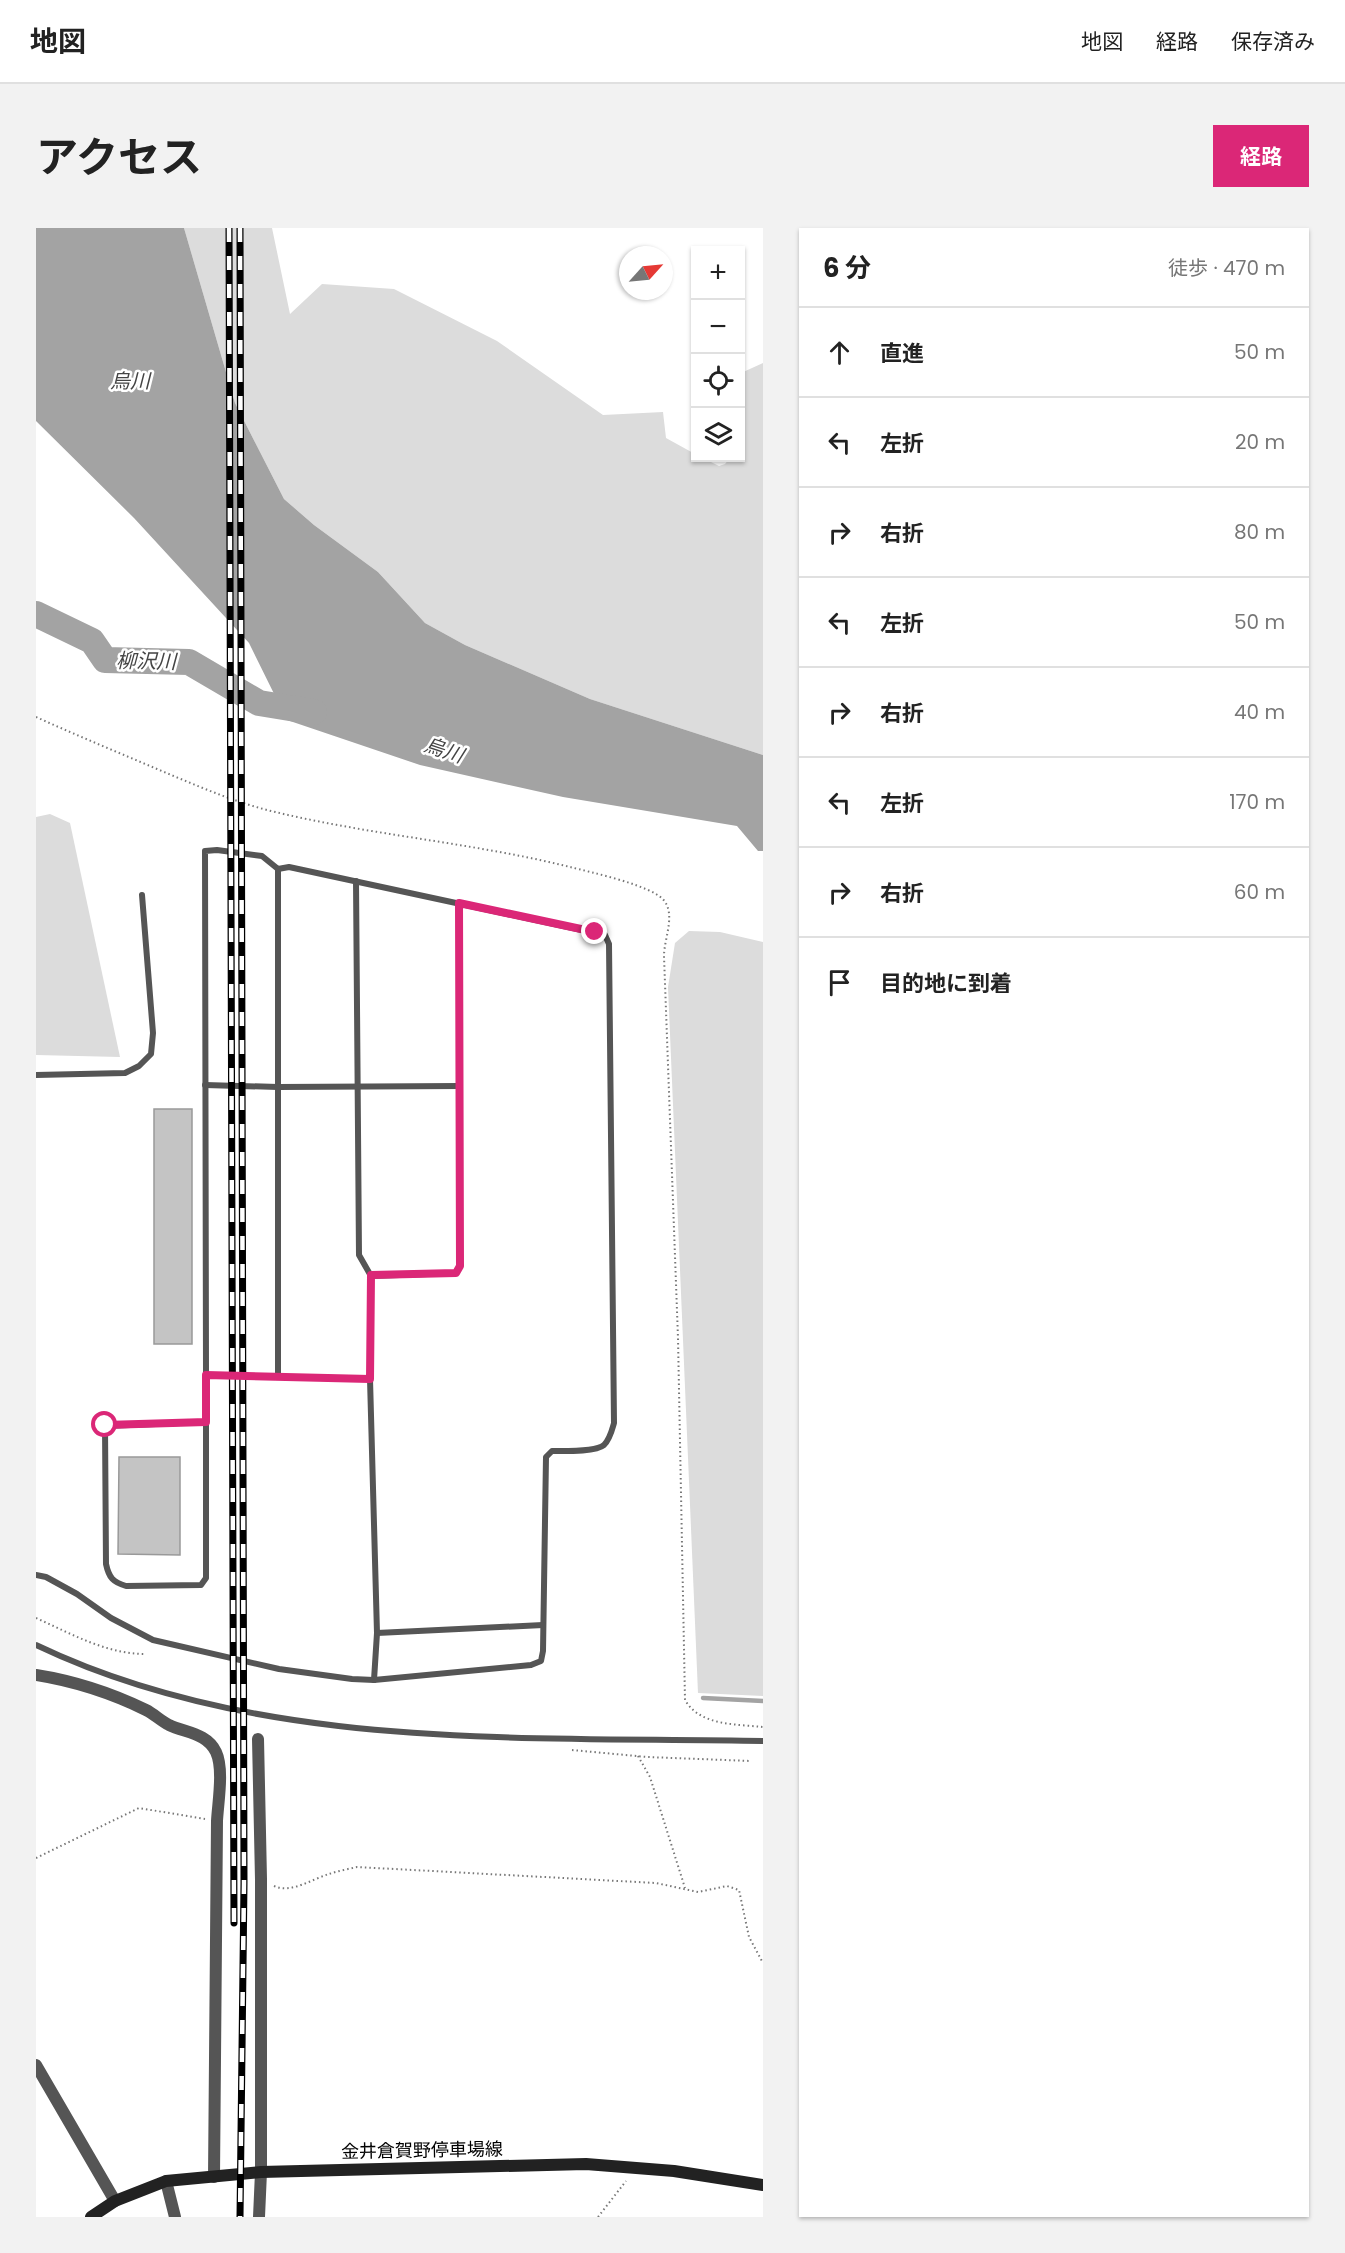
<!DOCTYPE html>
<html lang="ja">
<head>
<meta charset="utf-8">
<style>
	body { margin:0; font-family:Poppins,"Noto Sans JP",sans-serif; background:#f2f2f2; color:#222 }
	.controls { position:absolute; right:18px; top:18px; display:grid; overflow:hidden; border-radius:0px; box-shadow:0 2px 4px #0004 }
	.controls button { width:54px; height:54px; display:grid; place-items:center; padding:0; border:0; border-bottom:2px solid #e0e0e0; background:#fff; color:#222; font:30px sans-serif }
	.compass { position:absolute; left:583px; top:18px; width:54px; height:54px; border-radius:50%; background:#fff; box-shadow:0 2px 4px #0004; rotate:63deg }
	.stop { position:absolute; width:18px; height:18px; margin:-14px; border:4px solid #db2777; border-radius:50%; background:#fff }
	.stop.end { background:#db2777; border-color:#fff; box-shadow:0 2px 6px #0008 }
	.list { margin:0; padding:0; list-style:none }
	h2 { display:flex; justify-content:space-between; align-items:center; height:78px; margin:0; padding:0 24px; font-size:26px }
	h2 small { font-size:20px; font-weight:400; color:#767676 }
	.list li { display:grid; grid-template-columns:39px 1fr auto; gap:18px; align-items:center; box-sizing:border-box; height:90px; padding:0 24px; border-top:2px solid #e0e0e0 }
	.list b { display:block; font-size:22px; white-space:nowrap }
	.list em { font-size:20px; font-style:normal; color:#767676 }
	.icon { flex:none; width:33px; height:33px; fill:none; stroke:currentColor; stroke-width:2; stroke-linecap:round; stroke-linejoin:round }
	.map { position:relative; flex:none; width:727px; height:1989px; overflow:hidden; border-radius:0px }
	header { display:flex; align-items:center; gap:36px; box-sizing:border-box; height:84px; padding:0 30px; background:#fff; border-bottom:2px solid #e0e0e0 }
	header strong { font-size:28px }
	nav { display:flex; gap:33px; margin-inline-start:auto; font-size:21px }
	.intro { display:flex; align-items:center; justify-content:space-between; box-sizing:border-box; height:144px; padding:0 36px }
	h1 { margin:0; font-size:42px }
	.button { padding:15px 27px; border-radius:0px; background:#db2777; color:#fff; font-size:21px; font-weight:700 }
	main { display:flex; gap:36px; padding:0 36px }
	aside { flex:1; background:#fff; border-radius:0px; box-shadow:0 2px 4px #0004 }
	.map>svg:first-child { display:block }
	.green { fill:#dcdcdc }
	.water { fill:#a3a3a3 }
	.lines { fill:none; stroke-linecap:round; stroke-linejoin:round }
	.stream { stroke:#a3a3a3; stroke-width:4.5 }
	.river { stroke:#a3a3a3; stroke-width:26 }
	.building { fill:#c4c4c4; stroke:#999; stroke-width:1.5 }
	.path { stroke:#777; stroke-width:2; stroke-dasharray:1.5 3; stroke-linecap:butt }
	.service { stroke:#555; stroke-width:6 }
	.minor { stroke:#555; stroke-width:12 }
	.secondary { stroke:#222; stroke-width:12 }
	.rail-casing { stroke:#000; stroke-width:7 }
	.rail { stroke:#fff; stroke-width:4.5; stroke-dasharray:14; stroke-linecap:butt }
	.route { stroke:#db2777; stroke-width:8 }
	.labels { text-anchor:middle; dominant-baseline:central; stroke-width:5; stroke-linejoin:round; paint-order:stroke }
	.street-label { font-size:18px; fill:#000; stroke:#fff }
	.water-label { font-size:20px; font-style:italic; fill:#444; stroke:#fff }
</style>
</head>
<body>
<header>
<strong>地図</strong>
<nav><a>地図</a><a>経路</a><a>保存済み</a></nav>
</header>
<div class="intro"><h1>アクセス</h1><a class="button">経路</a></div>
<main>
<div class="map">
<svg width="727" height="1989" viewBox="0 0 727 1989">
	<rect width="100%" height="100%" fill="#fff"/>
	<!-- green -->
	<g class="green">
		<path d="M148,0H236L254,86L286,56L358,61L461,113L567,187L627,184L630,210L659,226L660,230H667L683,238L689,236L694,230H704L705,215L709,209L705,191V145L727,135V527L554,471L429,417L389,395L342,344L278,297L248,271L199,175Z"/>
		<path d="M14,586L34,595L84,829L0,827V589Z"/>
		<path d="M653,703L684,704L727,714V1468L662,1465L632,759L639,715Z"/>
	</g>
	<!-- water -->
	<path class="water" d="M0,0H148L199,175L248,271L278,297L342,344L389,395L429,417L554,471L727,527V623H722L701,598L527,569L384,537L251,492L213,415L98,290L0,193Z"/>
	<g class="lines">
		<!-- stream -->
		<path class="stream" d="M667,1470L727,1473"/>
		<!-- river -->
		<path class="river" d="M0,386L56,413L69,432L153,434L223,475L278,484"/>
	</g>
	<!-- building -->
	<g class="building">
		<rect x="118" y="881" width="38" height="235"/>
		<path d="M83,1229H144V1327L82,1326Z"/>
	</g>
	<g class="lines">
		<!-- path -->
		<g class="path">
			<path d="M0,489C40,507 81,524 121,541C157,556 193,572 231,582C331,607 434,614 534,639C558,645 599,654 620,666C644,679 628,708 628,728L642,1110L649,1472C664,1498 700,1496 727,1499"/>
			<path d="M0,1390C36,1406 70,1426 110,1426"/>
			<path d="M536,1522L611,1529L715,1533"/>
			<path d="M602,1528L614,1549L649,1660"/>
			<path d="M0,1630L103,1580L169,1591"/>
			<path d="M238,1658C255,1666 276,1651 293,1646C302,1643 312,1641 321,1639L620,1655L662,1664L691,1658L703,1662L713,1709L727,1735"/>
			<path d="M562,1989L590,1953"/>
		</g>
		<!-- service -->
		<g class="service">
			<path d="M320,653L323,1027L335,1048L334,1151L341,1405L338,1452"/>
			<path d="M0,847L89,845L103,838L115,826L117,805L106,667"/>
			<path d="M169,857L242,859L424,858"/>
			<path d="M335,1048L420,1045L424,1038L423,675"/>
			<path d="M170,1147L334,1151"/>
			<path d="M242,1148V641"/>
			<path d="M0,1347L10,1349L41,1366L75,1390L117,1412L243,1441L316,1451L338,1452L495,1437L505,1433L507,1423L510,1229L516,1223C528,1223 560,1224 568,1217C574,1211 576,1202 578,1195L573,716L569,707L253,639L242,641L226,628L181,622L169,623L170,1147V1350L165,1357L90,1358C77,1354 73,1350 70,1336L69,1198L170,1194"/>
			<path d="M341,1405L507,1397"/>
			<path d="M0,1417C223,1524 486,1508 727,1513"/>
		</g>
		<!-- minor -->
		<g class="minor">
			<path d="M0,1447C38,1453 75,1465 110,1482C118,1486 125,1493 133,1497C150,1505 171,1505 180,1524C188,1541 182,1574 181,1593L178,1949"/>
			<path d="M222,1511L225,1651V1944L223,1989"/>
			<path d="M0,1837L79,1973"/>
			<path d="M130,1953L139,1989"/>
		</g>
		<!-- secondary -->
		<path class="secondary" d="M55,1989L79,1973L130,1953L225,1944L550,1936L638,1943L727,1957"/>
		<defs>
			<g id="rail">
				<path d="M193,0L198,1695"/>
				<path d="M204,0L208,1655L204,1989"/>
			</g>
		</defs>
		<!-- rail casing -->
		<use href="#rail" class="rail-casing"/>
		<!-- rail -->
		<use href="#rail" class="rail"/>
	</g>
	<g class="lines">
		<!-- route -->
		<path class="route" d="M69,1197L170,1194V1147L334,1151L335,1047L420,1045L424,1038L423,675L559,704"/>
	</g>
	<g class="labels">
		<!-- street labels -->
		<g class="street-label">
			<text transform="translate(386 1922) rotate(-1)">金井倉賀野停車場線</text>
		</g>
		<!-- water labels -->
		<g class="water-label">
			<text x="94" y="153">烏川</text>
			<text transform="translate(110 433) rotate(1)">柳沢川</text>
			<text transform="translate(408 522) rotate(18)">烏川</text>
		</g>
	</g>
</svg>
<div class="controls">
<button>+</button>
<button>−</button>
<button><svg class="icon" aria-label="locate" viewBox="0 0 24 24"><circle cx="12" cy="12" r="6"/><path d="M12 2v4M12 18v4M2 12h4M18 12h4"/></svg></button>
<button><svg class="icon" aria-label="layers" viewBox="0 0 24 24"><path d="M12 4l9 5-9 5-9-5zM3 14l9 5 9-5"/></svg></button>
</div>
<svg class="compass" viewBox="-18 -18 36 36"><path d="M0-13l5 13h-10z" fill="#e53935"/><path d="M0 13l5-13h-10z" fill="#767676"/></svg>
<div class="stop" style="left:69px;top:1197px"></div>
<div class="stop end" style="left:559px;top:704px"></div>
</div>
<aside>
<h2>6 分<small>徒歩 · 470 m</small></h2>
<ul class="list">
<li><svg class="icon" aria-label="ahead" viewBox="0 0 24 24"><path d="M12 20V5M6 11l6-6 6 6"/></svg><div><b>直進</b></div><em>50 m</em></li>
<li><svg class="icon" aria-label="left" viewBox="0 0 24 24"><path d="M17 20v-9H6M10 6l-5 5 5 5"/></svg><div><b>左折</b></div><em>20 m</em></li>
<li><svg class="icon" aria-label="right" viewBox="0 0 24 24"><path d="M7 20v-9h11M14 6l5 5-5 5"/></svg><div><b>右折</b></div><em>80 m</em></li>
<li><svg class="icon" aria-label="left" viewBox="0 0 24 24"><path d="M17 20v-9H6M10 6l-5 5 5 5"/></svg><div><b>左折</b></div><em>50 m</em></li>
<li><svg class="icon" aria-label="right" viewBox="0 0 24 24"><path d="M7 20v-9h11M14 6l5 5-5 5"/></svg><div><b>右折</b></div><em>40 m</em></li>
<li><svg class="icon" aria-label="left" viewBox="0 0 24 24"><path d="M17 20v-9H6M10 6l-5 5 5 5"/></svg><div><b>左折</b></div><em>170 m</em></li>
<li><svg class="icon" aria-label="right" viewBox="0 0 24 24"><path d="M7 20v-9h11M14 6l5 5-5 5"/></svg><div><b>右折</b></div><em>60 m</em></li>
<li><svg class="icon" aria-label="arrive" viewBox="0 0 24 24"><path d="M6 21V4h12l-3 4 3 4H6"/></svg><div><b>目的地に到着</b></div></li>
</ul>
</aside>
</main>
</body>
</html>
